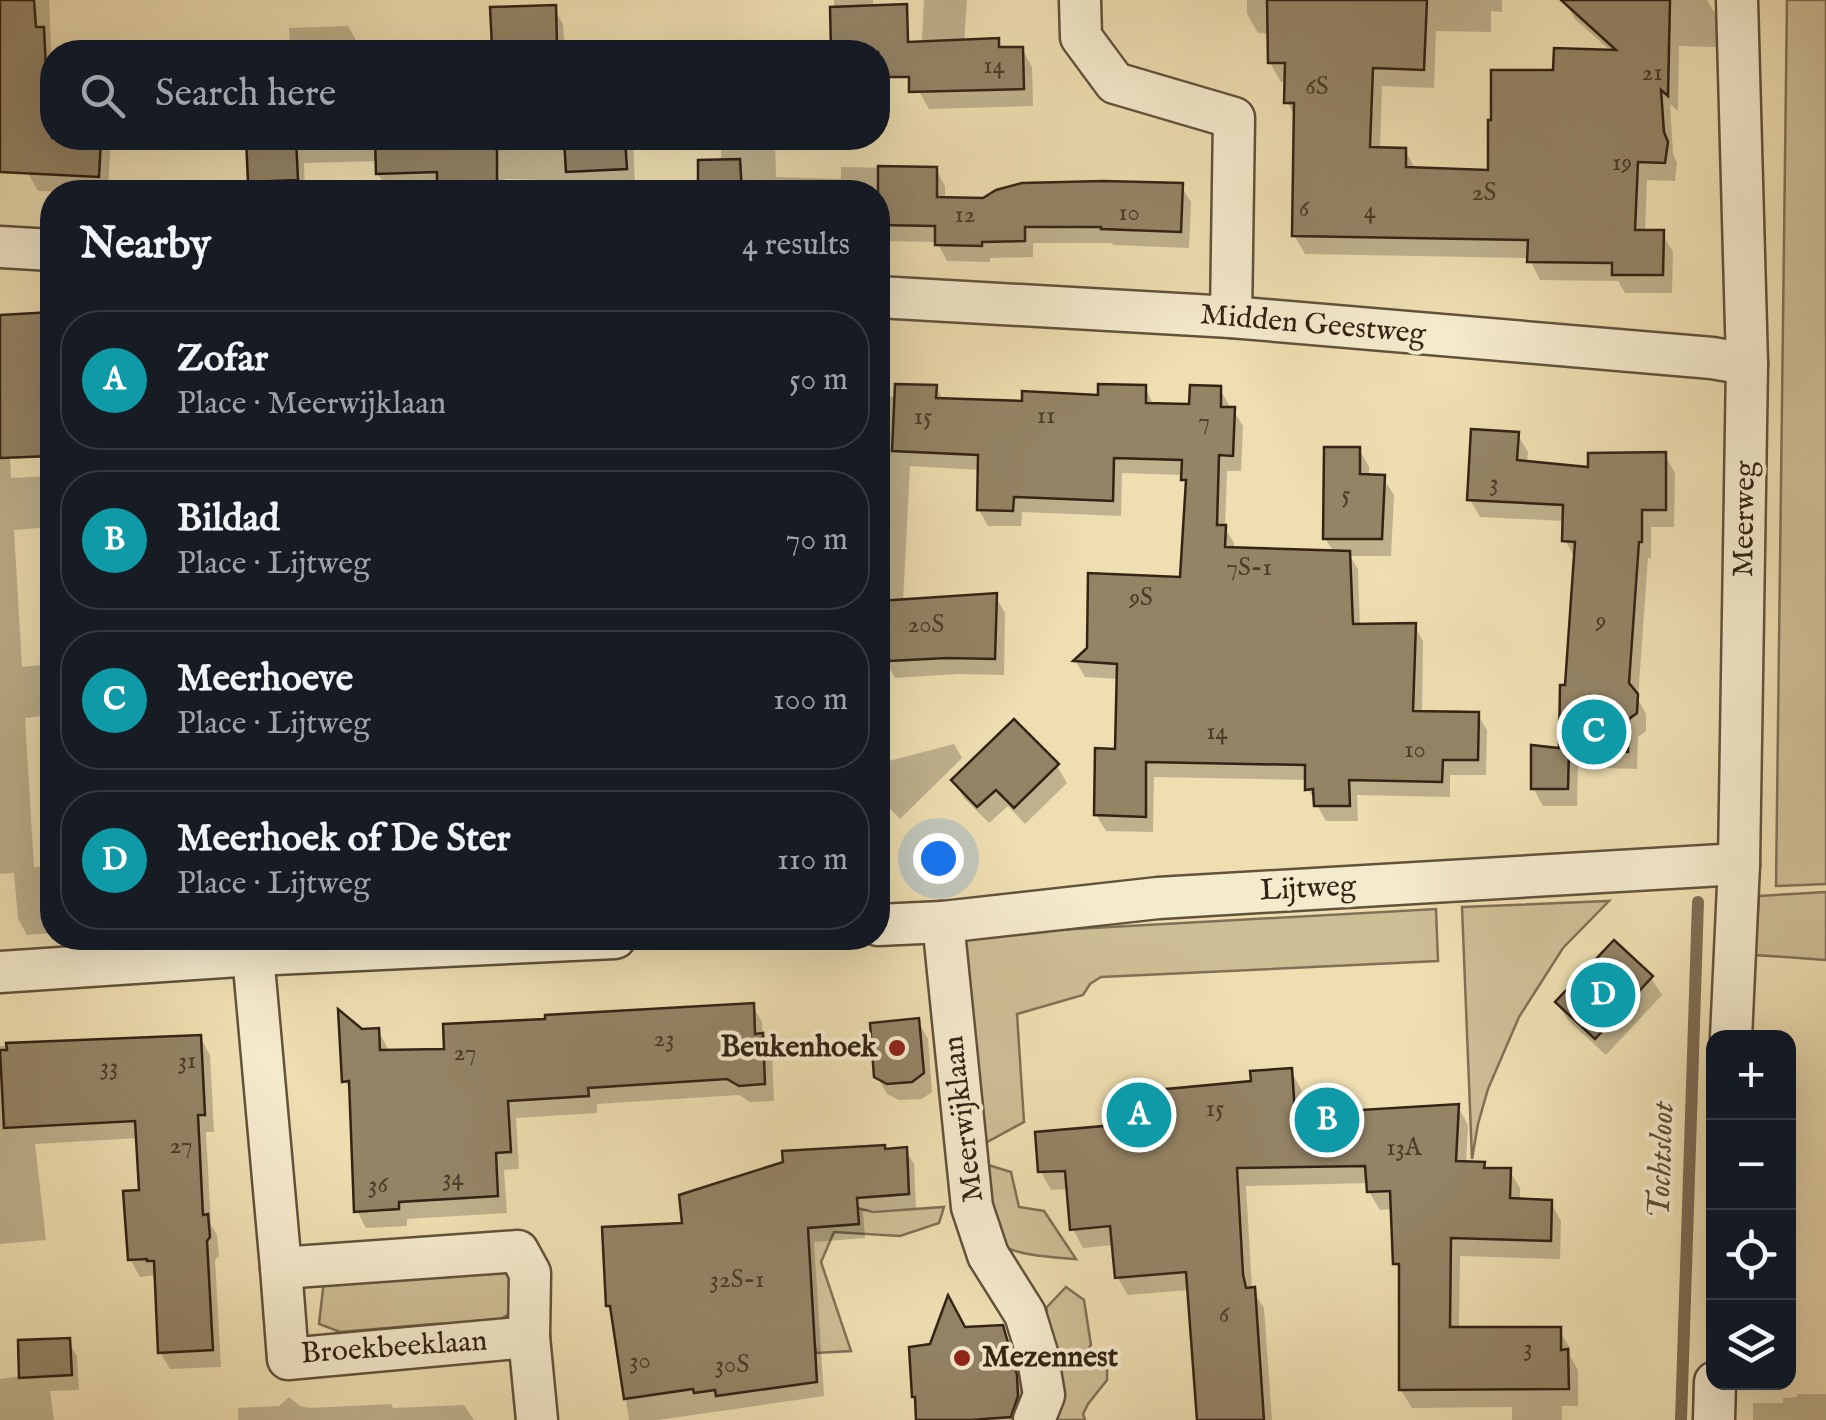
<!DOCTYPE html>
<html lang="en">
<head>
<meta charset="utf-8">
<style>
	body { margin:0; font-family:"IM FELL English",serif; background:#20242c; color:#f1f3f6 }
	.controls { position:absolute; right:30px; bottom:30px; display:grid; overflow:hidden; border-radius:20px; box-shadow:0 10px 40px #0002 }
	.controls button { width:90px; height:90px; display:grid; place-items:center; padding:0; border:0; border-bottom:2px solid #363941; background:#171b24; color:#f1f3f6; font:50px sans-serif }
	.you { position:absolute; left:938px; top:858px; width:35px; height:35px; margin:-25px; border:8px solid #fff; border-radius:50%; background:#1a73e8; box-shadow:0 0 0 15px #1a73e833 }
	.badge { display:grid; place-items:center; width:65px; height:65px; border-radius:50%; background:#c59692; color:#fff; font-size:32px; font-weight:700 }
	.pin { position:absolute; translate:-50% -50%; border:5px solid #fff; box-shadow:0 2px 10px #0006 }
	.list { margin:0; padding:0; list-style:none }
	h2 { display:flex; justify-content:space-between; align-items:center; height:130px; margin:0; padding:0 40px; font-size:42px }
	h2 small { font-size:32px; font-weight:400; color:#9ea1a6 }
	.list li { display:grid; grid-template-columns:65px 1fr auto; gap:30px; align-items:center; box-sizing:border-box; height:140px; margin:0 20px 20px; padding:0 20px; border:2px solid #363941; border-radius:40px }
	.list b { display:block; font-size:38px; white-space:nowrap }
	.list p { margin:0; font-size:32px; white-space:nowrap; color:#9ea1a6 }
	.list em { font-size:32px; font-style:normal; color:#9ea1a6 }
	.icon { flex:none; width:55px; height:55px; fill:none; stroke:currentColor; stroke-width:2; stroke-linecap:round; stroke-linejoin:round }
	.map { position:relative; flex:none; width:1826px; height:1420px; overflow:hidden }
	.search { position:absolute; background:#171b24; box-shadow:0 10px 40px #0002; left:40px; top:40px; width:850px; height:110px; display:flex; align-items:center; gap:25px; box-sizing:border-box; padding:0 35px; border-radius:40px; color:#9ea1a6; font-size:38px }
	.panel { position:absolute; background:#171b24; box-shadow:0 10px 40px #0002; left:40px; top:180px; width:850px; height:770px; border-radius:40px }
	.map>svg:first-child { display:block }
	.green { fill:#cebe96; stroke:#807056; stroke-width:2.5 }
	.shadow { fill:#0003 }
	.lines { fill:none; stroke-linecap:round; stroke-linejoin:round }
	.stream { stroke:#7d6d53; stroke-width:12 }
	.building { fill:#948466; stroke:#332315; stroke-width:2.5 }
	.minor-casing { stroke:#62523c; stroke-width:45 }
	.minor { stroke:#f4eacc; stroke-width:40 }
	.poi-dot { fill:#8f2418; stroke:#f4eacc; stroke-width:4 }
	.labels { text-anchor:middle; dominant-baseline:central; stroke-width:8; stroke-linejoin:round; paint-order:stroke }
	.number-label { font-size:25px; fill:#4b3b29 }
	.street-label { font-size:30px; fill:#332315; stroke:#f4eacc }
	.poi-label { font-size:30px; font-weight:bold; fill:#332315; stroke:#f4eacc; text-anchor:end }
	.water-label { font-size:32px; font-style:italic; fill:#5e4e39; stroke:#f4eacc }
</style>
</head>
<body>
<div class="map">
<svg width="1826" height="1420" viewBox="0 0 1826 1420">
	<rect width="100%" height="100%" fill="#eedeb1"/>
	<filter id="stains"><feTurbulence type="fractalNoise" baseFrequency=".002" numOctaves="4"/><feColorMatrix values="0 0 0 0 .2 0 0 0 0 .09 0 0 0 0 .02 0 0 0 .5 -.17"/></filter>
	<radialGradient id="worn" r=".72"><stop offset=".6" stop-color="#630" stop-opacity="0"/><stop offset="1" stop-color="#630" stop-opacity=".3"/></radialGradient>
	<!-- green -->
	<g class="green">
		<path d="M1787,0H1826V884L1776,886Z"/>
		<path d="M1826,892V960L1755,955L1759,896Z"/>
		<path d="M1609,901L1563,948L1519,1017L1488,1089L1478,1124L1472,1159L1462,907Z"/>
		<path d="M1436,909L1438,961L1101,977L1090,984L1083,995L1017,1014L1024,1122L978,1147L965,935Z"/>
		<path d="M985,1164L1011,1172L1019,1207L1044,1211L1076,1259C1045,1257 1017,1256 990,1240Z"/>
		<path d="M853,1207L873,1212L944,1207L939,1223L900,1236L834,1232L821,1262L851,1351L816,1353L791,1212Z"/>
		<path d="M505,1272L516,1288L513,1312L495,1322L433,1324L340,1332L319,1324L324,1280Z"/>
		<path d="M1066,1287L1084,1300L1091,1345L1085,1353L1107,1366V1380L1088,1404L1083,1414L1085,1420H1053L1044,1323L1047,1307Z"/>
	</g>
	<!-- shadow -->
	<g class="shadow">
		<path d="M0,0H49L52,69H37V73L52,74V138H111L108,192L38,191L28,173L0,71Z"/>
		<path d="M834,0H873L874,52H834Z"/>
		<path d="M924,0H967L964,42L997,41L1002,49H1022L1032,67L1033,106L929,109L919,91Z"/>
		<path d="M1247,0H1502V12L1491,11V32L1436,31L1434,88L1382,86L1380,150H1405L1416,170L1491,172L1555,73L1612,52L1575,19L1564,0H1707L1716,15V47L1679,46L1678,111L1670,104L1673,153L1677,163L1675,181L1647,180L1645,233H1662L1673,252L1672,293H1625L1618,281L1540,280L1529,258L1305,254L1294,235L1297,120L1287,102V81L1281,82L1270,63V34L1258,33L1247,14Z"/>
		<path d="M554,8L563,24L565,52H494L493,10Z"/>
		<path d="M348,26L357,42V52H290L289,28Z"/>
		<path d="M246,138H633L635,185L578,187L574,181L505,179V192H439V188L388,190L378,174V161L304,163L305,192H257L248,173Z"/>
		<path d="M721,138H775L776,177L841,179V167L936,169L945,186V200L983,201L1181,186L1191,202L1189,248L1113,245L1112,243H1033V257L990,258V262L947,261L937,242L878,241V192H701L700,162H721Z"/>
		<path d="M52,323V385L6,388L11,478L52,476V527L14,530L22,667L52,664V715L25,718L34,867L52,866V933L27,935L18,919L14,873L0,874V326Z"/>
		<path d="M936,387L944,401L1024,404L1100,397L1145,387L1154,406L1191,407L1220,389L1229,405V410H1233L1243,426L1241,471H1227L1225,528L1234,543V550L1334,553L1325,538L1359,449L1369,467V477L1383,478L1394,495L1391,556H1350L1358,569L1360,626L1414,625L1423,641L1422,714H1477L1487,730L1486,775H1450V797L1357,795L1358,821H1326L1308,789L1307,780L1154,777L1153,832L1106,831L1096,815L1117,751L1119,679L1085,677L1076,662L1090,649L1183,580L1188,487L1184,475L1122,473L1121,516L1022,512L1021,526H988L979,510L980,470L910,466L903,602L995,596L1005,613L1004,675L958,674L895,678L885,661L882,609H878V396L897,397Z"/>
		<path d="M1517,434L1528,452L1527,463L1590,470L1665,455L1675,473L1674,527H1651V558H1648L1638,699L1646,714V731L1638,737L1637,769L1578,767L1577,806H1543L1533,788L1561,750L1576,560L1565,540V521L1480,517L1470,499Z"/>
		<path d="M954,744L962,758L900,819L882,800L878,805V749L889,761Z"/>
		<path d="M1057,766L1067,783L1025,824L1008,806L989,823L964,798L954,781Z"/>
		<path d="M1651,978L1662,995L1606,1055L1568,1020L1558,1003Z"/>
		<path d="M752,1005L762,1022L763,1038L772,1053L774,1101L750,1102L739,1095L597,1104V1113L516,1118L519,1169L504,1170L507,1213L407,1219V1226L366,1228L357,1211L352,1093L345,1081L362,1031L378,1030L387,1047L388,1053L447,1052Z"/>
		<path d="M918,1021L928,1039L932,1092L922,1099L899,1100L887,1094L877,1076Z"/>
		<path d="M200,1037L210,1055L214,1132H206L211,1225L217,1235L219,1256L215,1260L221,1367L170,1369L160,1352L157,1275L140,1277L130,1259L142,1193L139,1138L35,1144L46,1240L0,1244V1046Z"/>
		<path d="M1291,1071L1301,1089L1303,1116L1458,1107L1468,1125L1466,1164H1483L1487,1171L1509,1170L1520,1188V1201L1551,1202L1561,1221L1560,1259L1460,1256L1459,1330H1559L1570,1348V1356L1578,1370V1406H1562V1420H1512V1407L1412,1408L1401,1390V1273L1396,1263L1393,1209L1380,1210L1369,1192V1183L1246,1186L1252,1290L1264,1308L1272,1420H1199L1190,1290L1128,1295L1117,1277L1114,1245L1083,1248L1073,1229L1069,1189L1051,1190L1041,1172L1128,1127Z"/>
		<path d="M905,1150L914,1164L916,1208L863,1211L865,1238L814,1242L824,1396L658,1420H629L613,1313L609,1305L685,1225L885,1151Z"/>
		<path d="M1002,1327L1012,1345L1025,1395V1420H919L918,1402L914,1396L931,1347L964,1329Z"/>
		<path d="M68,1341L77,1356L79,1390L50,1391L54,1420H0V1379L22,1376Z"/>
		<path d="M1797,1394H1826V1420H1753V1403H1783V1398L1797,1397Z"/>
		<path d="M289,1397L300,1406L310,1408L391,1404L393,1408L464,1405L474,1420H238V1408L279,1406Z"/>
	</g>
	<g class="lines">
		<!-- stream -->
		<path class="stream" d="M1681,1420L1698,902"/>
	</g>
	<!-- building -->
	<g class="building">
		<path d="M0,0H34L36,27H44L46,71H52V138H101L99,177L0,172Z"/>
		<path d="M1267,0H1427L1424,70L1373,68L1370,147L1406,148V167L1488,170V120H1491V70H1553L1554,48L1616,50L1561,0H1670L1668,96L1661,90L1664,132L1668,142L1665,163L1638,162L1635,230H1664L1663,275H1612V263L1527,262L1528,240L1292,236L1294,103H1284L1285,63H1268Z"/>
		<path d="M907,4L908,42L999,38V47H1023L1024,89L909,92V77H878V52H831L830,7Z"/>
		<path d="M556,5L557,45L492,47L490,7Z"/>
		<path d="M246,138H296L298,180L248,182Z"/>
		<path d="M375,138H497V192H437V172L376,174Z"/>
		<path d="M564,138H625L627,169L566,172Z"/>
		<path d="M740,159L742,192H698V160Z"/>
		<path d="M878,166L937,167V197L983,198L996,190L1022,183L1103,181L1183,183L1181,232L1101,229V227H1025V241L982,242V246L935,245V226L878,225Z"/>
		<path d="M52,312V456L0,458V315Z"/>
		<path d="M895,384L937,385L936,398L1022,401V391L1098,395V384L1146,385V403L1189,404L1190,385L1221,386V407H1235L1233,456L1219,455L1217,525H1226L1225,547L1350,551L1353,624L1416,623L1413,711L1479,712L1478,760H1443L1442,782L1349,780L1350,806H1314L1313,789L1305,790V765L1146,762V817L1094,815L1095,748L1115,749L1117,664L1073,661L1087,648L1088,573L1180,577L1186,480H1181L1182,460L1114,458L1113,501L1014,497L1013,511L977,510L978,455L892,451Z"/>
		<path d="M1471,429L1519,432L1517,460L1588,467V453L1666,452V510H1642V542H1639L1629,683L1638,694L1637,713L1629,719L1628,752L1569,750L1568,789H1531V745L1559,748L1560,685H1565L1575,542L1562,541L1563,505L1467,500Z"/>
		<path d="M1324,447H1360V474L1385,475L1382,539H1323Z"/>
		<path d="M997,593L995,659L947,658L889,661L888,643H881L879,601Z"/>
		<path d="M1014,719L1059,764L1014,808L996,790L977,807L951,780Z"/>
		<path d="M1614,940L1653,976L1595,1039L1555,1002Z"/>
		<path d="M754,1003L755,1034L763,1033L765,1084L739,1086L727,1079L588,1088L589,1096L508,1101L511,1152L496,1153L498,1196L399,1202V1209L354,1212L349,1081L342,1082L338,1009L362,1029L379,1028L380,1050L444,1049L443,1024L545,1019V1015Z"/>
		<path d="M919,1018L924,1073L912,1082L887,1084L874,1077L870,1023Z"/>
		<path d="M201,1035L205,1115H198L203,1215L208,1214L210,1237L207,1241L213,1350L158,1353L154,1261H147V1259L128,1260L123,1191L139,1190L135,1121L4,1128L0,1050H7L6,1043Z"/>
		<path d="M1292,1068L1295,1114L1459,1104L1456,1161L1485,1162L1484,1168H1511L1510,1198L1552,1200L1551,1241L1451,1238L1450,1327H1561V1350L1568,1349L1569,1389L1399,1390V1264H1393L1390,1191L1367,1192L1365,1166L1237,1168L1243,1274L1246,1288L1255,1287L1264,1420H1197L1186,1272L1115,1278L1110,1226L1070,1230L1065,1171L1038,1172L1035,1132L1126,1124L1124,1093L1251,1081L1250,1071Z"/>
		<path d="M885,1145V1149L907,1147L909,1194L857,1198L859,1224L808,1228L817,1382L716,1396L715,1390L694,1393L693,1389L624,1399L610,1306H606L602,1227L682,1223L679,1195L783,1162L782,1151Z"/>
		<path d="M948,1295L965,1327L1003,1325L1017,1375L1018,1396L1011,1417L971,1420H916L915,1397H912L909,1347L930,1344Z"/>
		<path d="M70,1338L72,1375L19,1378L18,1340Z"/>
	</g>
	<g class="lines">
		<defs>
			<g id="minor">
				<path d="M1080,0L1081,37L1115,83L1234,118L1231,317"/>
				<path d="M0,247L52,250"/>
				<path d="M878,297L1231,317L1712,358L1747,364"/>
				<path d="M943,922L972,1207L988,1255L1025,1314L1037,1353L1044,1395L1034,1420"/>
				<path d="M878,925L943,922L1158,898L1739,864"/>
				<path d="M253,955L281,1268L518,1251L530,1273L529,1337L537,1420"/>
				<path d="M0,972L253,955L615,938"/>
				<path d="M1731,1038L1739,864L1747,364L1737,0"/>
				<path d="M281,1268L288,1359L529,1337"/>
				<path d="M1714,1420L1715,1382"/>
			</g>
		</defs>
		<!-- minor casing -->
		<use href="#minor" class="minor-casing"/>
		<!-- minor -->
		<use href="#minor" class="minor"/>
	</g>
	<!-- markers -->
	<g class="poi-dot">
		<circle cx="897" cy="1048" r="10"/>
		<circle cx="962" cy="1358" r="10"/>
	</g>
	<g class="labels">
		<!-- number labels -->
		<g class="number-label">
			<text x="994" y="66">14</text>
			<text x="1652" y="73">21</text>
			<text x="1317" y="87">6S</text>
			<text x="1622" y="163">19</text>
			<text x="1484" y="193">2S</text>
			<text x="1304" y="209">6</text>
			<text x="1370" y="211">4</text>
			<text x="1129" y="213">10</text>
			<text x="965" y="215">12</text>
			<text x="1046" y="416">11</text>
			<text x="923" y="417">15</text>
			<text x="1204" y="422">7</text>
			<text x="1494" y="483">3</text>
			<text x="1346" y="495">5</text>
			<text x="1249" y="568">7S-1</text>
			<text x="1141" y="598">9S</text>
			<text x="1601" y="621">9</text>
			<text x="926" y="625">20S</text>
			<text x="1217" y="732">14</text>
			<text x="1415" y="750">10</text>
			<text x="664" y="1039">23</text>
			<text x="465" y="1053">27</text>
			<text x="187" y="1061">31</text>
			<text x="109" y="1067">33</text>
			<text x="1215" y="1109">15</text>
			<text x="181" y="1146">27</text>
			<text x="1404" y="1148">13A</text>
			<text x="453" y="1178">34</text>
			<text x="378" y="1185">36</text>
			<text x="737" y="1280">32S-1</text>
			<text x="1224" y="1315">6</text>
			<text x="1528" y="1348">3</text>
			<text x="640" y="1361">30</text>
			<text x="732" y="1365">30S</text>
		</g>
		<!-- street labels -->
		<g class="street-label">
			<text transform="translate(1313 325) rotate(5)">Midden Geestweg</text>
			<text transform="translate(1745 519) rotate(-89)">Meerweg</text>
			<text transform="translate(1308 889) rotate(-3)">Lijtweg</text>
			<text transform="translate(964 1119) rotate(-97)">Meerwijklaan</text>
			<text transform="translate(394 1348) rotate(-4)">Broekbeeklaan</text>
		</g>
		<!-- poi labels -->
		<g class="poi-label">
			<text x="877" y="1048">Beukenhoek</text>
			<text x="982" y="1358" text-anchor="start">Mezennest</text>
		</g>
		<!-- water labels -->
		<g class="water-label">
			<text transform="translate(1662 1160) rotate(-88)">Tochtsloot</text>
		</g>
	</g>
	<rect width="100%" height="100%" filter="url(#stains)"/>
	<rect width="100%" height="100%" fill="url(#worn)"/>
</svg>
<div class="controls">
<button>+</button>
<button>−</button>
<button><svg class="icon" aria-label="locate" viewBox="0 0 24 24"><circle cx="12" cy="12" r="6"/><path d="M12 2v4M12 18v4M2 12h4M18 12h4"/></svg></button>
<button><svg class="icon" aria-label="layers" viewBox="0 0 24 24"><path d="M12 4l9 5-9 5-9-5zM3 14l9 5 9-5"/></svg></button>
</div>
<div class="you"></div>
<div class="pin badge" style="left:1139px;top:1115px;background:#0f9aa8">A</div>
<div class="pin badge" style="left:1327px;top:1120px;background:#0f9aa8">B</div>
<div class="pin badge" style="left:1594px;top:732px;background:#0f9aa8">C</div>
<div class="pin badge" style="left:1603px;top:995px;background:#0f9aa8">D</div>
<div class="search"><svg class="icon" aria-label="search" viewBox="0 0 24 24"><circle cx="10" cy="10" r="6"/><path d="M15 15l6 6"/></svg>Search here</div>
<section class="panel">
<h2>Nearby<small>4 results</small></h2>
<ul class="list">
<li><span class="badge" style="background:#0f9aa8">A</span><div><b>Zofar</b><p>Place · Meerwijklaan</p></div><em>50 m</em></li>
<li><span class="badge" style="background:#0f9aa8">B</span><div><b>Bildad</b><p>Place · Lijtweg</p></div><em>70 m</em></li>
<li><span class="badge" style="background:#0f9aa8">C</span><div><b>Meerhoeve</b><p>Place · Lijtweg</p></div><em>100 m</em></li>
<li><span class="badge" style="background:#0f9aa8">D</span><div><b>Meerhoek of De Ster</b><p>Place · Lijtweg</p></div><em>110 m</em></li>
</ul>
</section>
</div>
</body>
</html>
